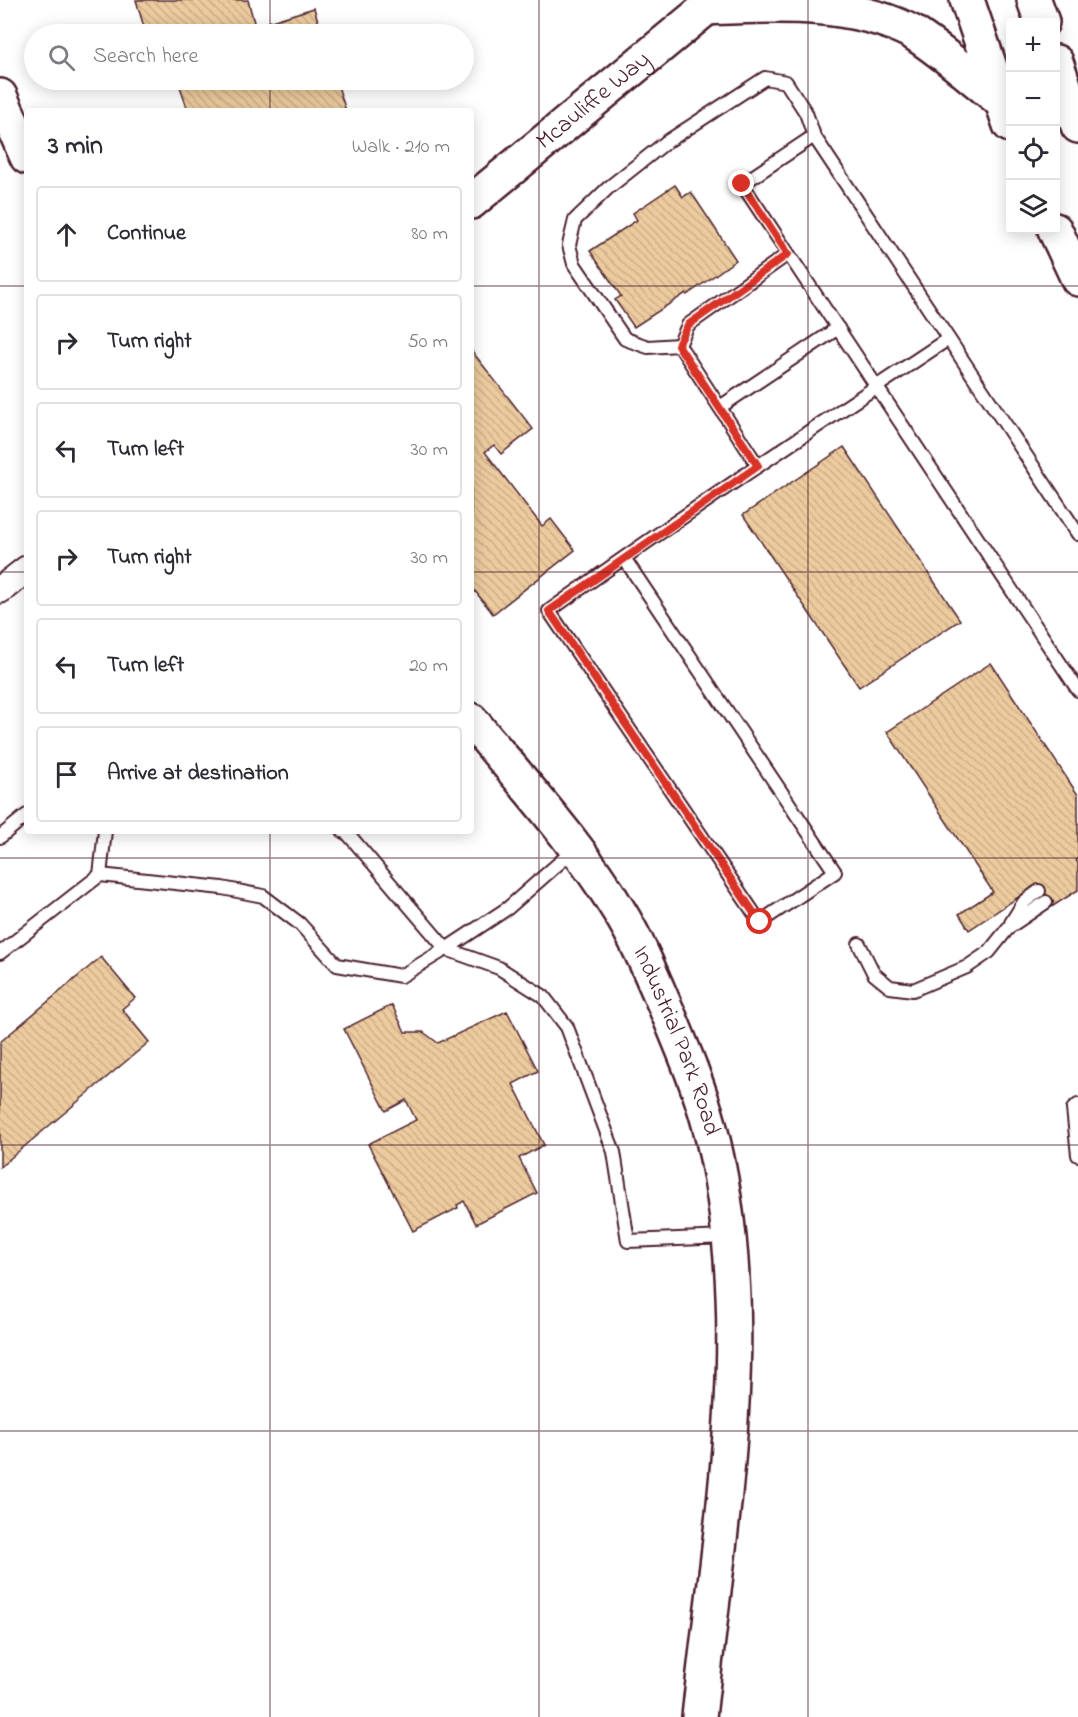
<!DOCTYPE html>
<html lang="en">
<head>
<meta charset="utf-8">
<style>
	body { margin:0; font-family:"Indie Flower",sans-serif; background:#f2f2f3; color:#2b2b33 }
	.controls { position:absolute; right:18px; top:18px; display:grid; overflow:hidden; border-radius:6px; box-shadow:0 3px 15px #0003 }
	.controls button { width:54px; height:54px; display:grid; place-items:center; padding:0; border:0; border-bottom:2px solid #e1e1e2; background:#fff; color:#2b2b33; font:30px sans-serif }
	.stop { position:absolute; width:18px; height:18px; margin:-14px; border:4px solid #d93025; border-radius:50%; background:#fff }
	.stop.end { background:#d93025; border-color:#fff; box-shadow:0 2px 6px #0008 }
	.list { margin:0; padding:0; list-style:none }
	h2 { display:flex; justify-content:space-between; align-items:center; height:78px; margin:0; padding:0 24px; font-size:26px }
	h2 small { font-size:20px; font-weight:400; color:#7c7c81 }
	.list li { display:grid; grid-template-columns:39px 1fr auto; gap:18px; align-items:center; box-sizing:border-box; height:96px; margin:0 12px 12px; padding:0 12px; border:2px solid #e1e1e2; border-radius:6px }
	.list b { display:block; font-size:22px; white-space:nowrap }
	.list em { font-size:20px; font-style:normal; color:#7c7c81 }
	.icon { flex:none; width:33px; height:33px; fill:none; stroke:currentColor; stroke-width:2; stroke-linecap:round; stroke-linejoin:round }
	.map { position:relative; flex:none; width:1078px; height:1717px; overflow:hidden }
	.search { position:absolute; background:#fff; box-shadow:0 3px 15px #0003; left:24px; top:24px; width:450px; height:66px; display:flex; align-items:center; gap:15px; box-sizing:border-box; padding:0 21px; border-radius:33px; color:#7c7c81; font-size:22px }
	.panel { position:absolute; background:#fff; box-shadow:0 3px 15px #0003; left:24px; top:108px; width:450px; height:726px; border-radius:6px }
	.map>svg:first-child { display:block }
	.building { fill:url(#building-back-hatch); stroke:#4a1f2b; stroke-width:1.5 }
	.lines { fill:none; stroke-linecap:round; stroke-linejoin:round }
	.lane-casing { stroke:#4a1f2b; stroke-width:16 }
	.street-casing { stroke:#4a1f2b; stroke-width:30 }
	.secondary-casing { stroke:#4a1f2b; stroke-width:38 }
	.lane { stroke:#fff; stroke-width:12 }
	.street { stroke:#fff; stroke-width:26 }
	.secondary { stroke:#fff; stroke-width:33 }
	.route { stroke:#d93025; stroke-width:8 }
	.grid { fill:none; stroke:#4a1f2b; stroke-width:1.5; stroke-opacity:0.55 }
	.labels { text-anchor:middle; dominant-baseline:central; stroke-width:4.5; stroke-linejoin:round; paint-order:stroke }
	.street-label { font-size:24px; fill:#4a1f2b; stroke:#fff }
</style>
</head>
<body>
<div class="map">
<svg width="1078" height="1717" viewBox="0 0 1078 1717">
	<defs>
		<pattern id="building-back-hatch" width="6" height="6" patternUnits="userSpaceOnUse" patternTransform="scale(1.5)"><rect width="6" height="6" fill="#eccb9e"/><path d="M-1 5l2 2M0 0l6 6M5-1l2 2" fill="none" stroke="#ccae88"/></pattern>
	</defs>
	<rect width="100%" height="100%" fill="#fff"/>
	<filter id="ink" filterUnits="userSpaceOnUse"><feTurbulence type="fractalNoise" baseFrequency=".0167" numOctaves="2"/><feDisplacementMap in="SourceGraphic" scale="12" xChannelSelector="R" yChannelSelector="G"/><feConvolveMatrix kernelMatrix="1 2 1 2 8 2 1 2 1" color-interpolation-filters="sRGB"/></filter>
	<g filter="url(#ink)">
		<!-- building -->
		<g class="building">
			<path d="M136,0H248L255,26L314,8L322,34H146Z"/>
			<path d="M178,80H336L346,111H188Z"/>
			<path d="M675,185L683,197L691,192L736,260L687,295L686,293L634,327L615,300L621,296L590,251L637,220L633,213Z"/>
			<path d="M471,350L533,429L501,454L494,445L485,452L542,526L551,519L575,550L493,614L471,586Z"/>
			<path d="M844,447L960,620L859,687L743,515Z"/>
			<path d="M991,663L1078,795V858L1076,860L1078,863V890L1050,908L1035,886L969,930L959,914L993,892L887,732Z"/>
			<path d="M101,957L135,998L122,1009L149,1042L0,1167V1042Z"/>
			<path d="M392,1005L405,1032H423L438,1043L507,1011L538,1071L513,1084L544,1145L519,1158L537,1193L476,1224L464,1201L457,1205L458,1208L413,1231L368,1144L416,1120L406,1100L386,1111L344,1029Z"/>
		</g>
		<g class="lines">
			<defs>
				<g id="lane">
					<path d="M679,345L648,347L625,339L574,264L569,245L575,220L608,188L665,143L765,78L786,82L806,113L814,136"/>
					<path d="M720,407L838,328"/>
					<path d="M758,466L679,345L688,325L788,254"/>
					<path d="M1078,534L814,136L742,184L1078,690"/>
					<path d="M624,558L835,872L760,922L549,611C680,517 814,428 948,339"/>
					<path d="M0,837L27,815"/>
					<path d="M575,849L508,908L446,949L499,968L543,996L567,1027L614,1152L628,1241L727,1237"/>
					<path d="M100,875L222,888L263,896L300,924L337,965L401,976L446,949L349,835L343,831"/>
					<path d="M1011,923L1024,902L1039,891"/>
					<path d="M859,944L874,974L890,987L913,990L967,967L989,952L1009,927L1046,902"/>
					<path d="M0,953L100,875L105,831"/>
					<path d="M1078,1105L1073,1109L1078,1155"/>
				</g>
				<path id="street" d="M0,590L27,569"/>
				<g id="secondary">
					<path d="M967,0L1010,125"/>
					<path d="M1034,0L1042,22"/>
					<path d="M706,8C774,5 851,0 912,32C943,52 971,77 1000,100"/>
					<path d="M1056,62L1078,126"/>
					<path d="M0,96L27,157"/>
					<path id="s1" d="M471,202L716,0"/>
					<path d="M1055,230L1078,279"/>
					<path id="s2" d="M471,720C522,782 578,843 619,911C639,943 653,979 668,1013C683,1049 699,1087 709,1124C760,1318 720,1522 699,1717"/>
				</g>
			</defs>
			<!-- lane casing -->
			<use href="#lane" class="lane-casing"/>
			<!-- street casing -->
			<use href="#street" class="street-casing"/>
			<!-- secondary casing -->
			<use href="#secondary" class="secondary-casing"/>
			<!-- lane -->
			<use href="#lane" class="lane"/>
			<!-- street -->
			<use href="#street" class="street"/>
			<!-- secondary -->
			<use href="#secondary" class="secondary"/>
		</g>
	</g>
	<g class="lines" filter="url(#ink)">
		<!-- route -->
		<path class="route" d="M742,184L788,254L688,325L678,345L758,466L549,611L760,922"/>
	</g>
	<!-- grid -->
	<path class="grid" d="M270,0V34M539,0V1717M808,0V1717M270,80V111M0,286H27M471,286H1078M0,572H27M471,572H1078M270,831V1717M0,858H1078M0,1145H1078M0,1431H1078"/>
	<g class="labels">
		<!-- street labels -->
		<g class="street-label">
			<text stroke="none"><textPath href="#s1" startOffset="159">Mcauliffe Way</textPath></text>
			<text stroke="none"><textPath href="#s2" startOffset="384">Industrial Park Road</textPath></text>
		</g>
	</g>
</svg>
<div class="controls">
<button>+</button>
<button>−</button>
<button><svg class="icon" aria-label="locate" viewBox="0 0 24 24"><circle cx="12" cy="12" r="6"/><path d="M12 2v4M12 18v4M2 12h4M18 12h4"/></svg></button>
<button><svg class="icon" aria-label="layers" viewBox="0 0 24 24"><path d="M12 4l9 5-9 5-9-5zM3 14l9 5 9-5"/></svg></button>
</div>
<div class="stop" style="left:760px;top:922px"></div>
<div class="stop end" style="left:742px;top:184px"></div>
<div class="search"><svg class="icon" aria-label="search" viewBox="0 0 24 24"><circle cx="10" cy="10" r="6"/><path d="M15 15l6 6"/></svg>Search here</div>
<section class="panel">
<h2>3 min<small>Walk · 210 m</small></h2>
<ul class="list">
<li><svg class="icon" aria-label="ahead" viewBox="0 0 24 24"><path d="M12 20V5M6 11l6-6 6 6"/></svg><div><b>Continue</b></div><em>80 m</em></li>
<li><svg class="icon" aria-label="right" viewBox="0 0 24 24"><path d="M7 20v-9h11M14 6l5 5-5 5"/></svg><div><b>Turn right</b></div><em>50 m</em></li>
<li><svg class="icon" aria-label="left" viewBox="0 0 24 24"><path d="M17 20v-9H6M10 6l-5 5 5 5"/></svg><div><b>Turn left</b></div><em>30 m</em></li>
<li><svg class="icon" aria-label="right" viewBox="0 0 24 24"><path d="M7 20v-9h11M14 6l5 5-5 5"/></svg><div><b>Turn right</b></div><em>30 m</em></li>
<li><svg class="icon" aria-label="left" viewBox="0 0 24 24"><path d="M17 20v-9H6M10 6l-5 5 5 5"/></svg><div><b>Turn left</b></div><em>20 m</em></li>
<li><svg class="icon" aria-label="arrive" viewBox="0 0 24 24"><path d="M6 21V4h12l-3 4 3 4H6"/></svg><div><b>Arrive at destination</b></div></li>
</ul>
</section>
</div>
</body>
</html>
